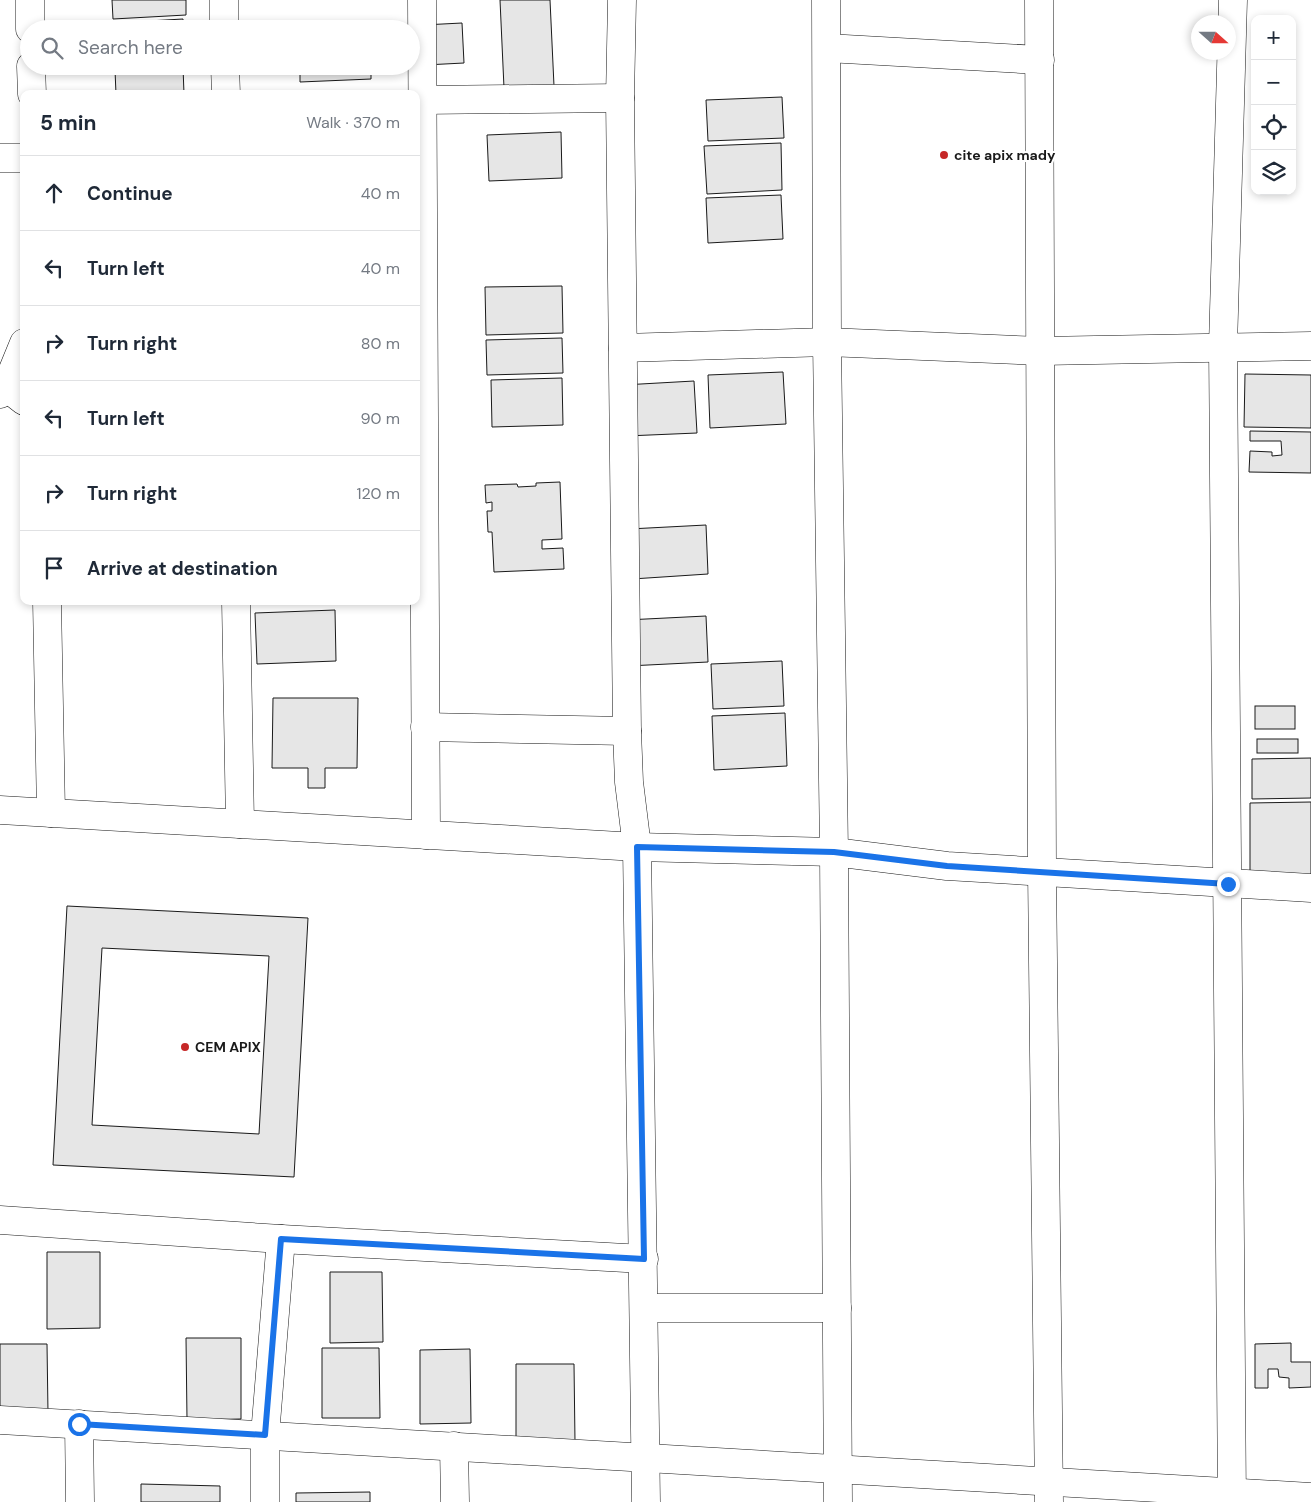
<!DOCTYPE html>
<html lang="en">
<head>
<meta charset="utf-8">
<style>
	body { margin:0; font-family:"DM Sans",sans-serif; background:#f2f2f3; color:#1f2937 }
	.controls { position:absolute; right:15px; top:15px; display:grid; overflow:hidden; border-radius:10px; box-shadow:0 2px 8px #0003 }
	.controls button { width:45px; height:45px; display:grid; place-items:center; padding:0; border:0; border-bottom:1px solid #e0e1e3; background:#fff; color:#1f2937; font:25px sans-serif }
	.compass { position:absolute; left:1191px; top:15px; width:45px; height:45px; border-radius:50%; background:#fff; box-shadow:0 2px 8px #0003; rotate:111deg }
	.stop { position:absolute; width:15px; height:15px; margin:-11px; border:4px solid #1a73e8; border-radius:50%; background:#fff }
	.stop.end { background:#1a73e8; border-color:#fff; box-shadow:0 1px 5px #0008 }
	.list { margin:0; padding:0; list-style:none }
	h2 { display:flex; justify-content:space-between; align-items:center; height:65px; margin:0; padding:0 20px; font-size:21px }
	h2 small { font-size:16px; font-weight:400; color:#747a83 }
	.list li { display:grid; grid-template-columns:32px 1fr auto; gap:15px; align-items:center; box-sizing:border-box; height:75px; padding:0 20px; border-top:1px solid #e0e1e3 }
	.list b { display:block; font-size:19px; white-space:nowrap }
	.list em { font-size:16px; font-style:normal; color:#747a83 }
	.icon { flex:none; width:28px; height:28px; fill:none; stroke:currentColor; stroke-width:2; stroke-linecap:round; stroke-linejoin:round }
	.map { position:relative; flex:none; width:1311px; height:1502px; overflow:hidden }
	.search { position:absolute; background:#fff; box-shadow:0 2px 8px #0003; left:20px; top:20px; width:400px; height:55px; display:flex; align-items:center; gap:12px; box-sizing:border-box; padding:0 18px; border-radius:28px; color:#747a83; font-size:19px }
	.panel { position:absolute; background:#fff; box-shadow:0 2px 8px #0003; left:20px; top:90px; width:400px; height:515px; border-radius:10px }
	.map>svg:first-child { display:block }
	.building { fill:#e6e6e6; stroke:#1a1a1a; fill-rule:evenodd }
	.lines { fill:none; stroke-linecap:round; stroke-linejoin:round }
	.minor-casing { stroke:#1a1a1a; stroke-width:29 }
	.minor { stroke:#fff; stroke-width:28 }
	.route { stroke:#1a73e8; stroke-width:6 }
	.poi-dot { fill:#c62828; stroke:#fff; stroke-width:2 }
	.labels { text-anchor:middle; dominant-baseline:central; stroke-width:4; stroke-linejoin:round; paint-order:stroke }
	.poi-label { font-size:14px; font-weight:bold; fill:#1a1a1a; stroke:#fff; text-anchor:start }
</style>
</head>
<body>
<div class="map">
<svg width="1311" height="1502" viewBox="0 0 1311 1502">
	<rect width="100%" height="100%" fill="#fff"/>
	<!-- building -->
	<g class="building">
		<path d="M112,0H186V15L113,19Z"/>
		<path d="M500,0H550L554,86L504,88Z"/>
		<path d="M183,19V29H113V23Z"/>
		<path d="M462,23L464,63L425,65L423,25Z"/>
		<path d="M300,66H371V79L300,82Z"/>
		<path d="M183,67L184,94H116L115,70Z"/>
		<path d="M782,97L784,138L708,141L706,100Z"/>
		<path d="M561,132L562,178L489,181L487,135Z"/>
		<path d="M781,143L782,190L707,194L704,146Z"/>
		<path d="M781,195L783,239L708,243L706,198Z"/>
		<path d="M562,286L563,333L486,335L485,287Z"/>
		<path d="M562,338L563,373L487,375L486,340Z"/>
		<path d="M783,372L786,424L710,428L708,375Z"/>
		<path d="M1245,374L1311,375V428L1244,427Z"/>
		<path d="M562,378L563,425L492,427L491,380Z"/>
		<path d="M694,381L697,433L626,436L623,385Z"/>
		<path d="M1250,431L1311,432V473L1249,472L1250,451L1272,452V456L1282,455L1281,441H1250Z"/>
		<path d="M560,482L562,539L542,540V549L563,548L564,569L494,572L492,532H488L487,511H492V502L486,503L485,485L517,484L518,487L536,486V483Z"/>
		<path d="M706,525L708,574L632,579L629,529Z"/>
		<path d="M335,610L336,661L257,664L255,613Z"/>
		<path d="M706,616L708,662L628,666L626,620Z"/>
		<path d="M782,661L784,706L713,709L711,664Z"/>
		<path d="M273,698H358L357,768H325V788H308V768H272Z"/>
		<rect x="1255" y="706" width="40" height="23"/>
		<path d="M785,713L787,766L714,770L712,716Z"/>
		<rect x="1257" y="739" width="41" height="14"/>
		<path d="M1311,758V798L1252,799V759Z"/>
		<path d="M1311,802V875H1250V803Z"/>
		<path d="M67,906L308,918L294,1177L53,1165ZM102,948L269,956L259,1134L92,1125Z"/>
		<path d="M47,1252H100V1328L47,1329Z"/>
		<path d="M330,1272H382L383,1342L330,1343Z"/>
		<path d="M186,1338H241V1419L187,1420Z"/>
		<path d="M1291,1343V1362H1311V1387L1289,1388V1378L1279,1377L1278,1369H1268V1388H1255V1344Z"/>
		<path d="M0,1344H47L48,1413L0,1414Z"/>
		<path d="M322,1348H379L380,1418H322Z"/>
		<path d="M470,1349L471,1423L420,1424V1350Z"/>
		<path d="M516,1364H574L575,1442H516Z"/>
		<path d="M141,1484L220,1486V1502H141Z"/>
		<path d="M370,1492V1502H296V1493Z"/>
	</g>
	<g class="lines">
		<defs>
			<g id="minor">
				<path d="M30,0V29"/>
				<path d="M224,0V29"/>
				<path d="M422,0L426,835"/>
				<path d="M622,0L620,98L627,731L629,782L637,847L646,1502"/>
				<path d="M826,0L827,342L834,852L838,1502"/>
				<path d="M1039,0L1042,871L1049,1502"/>
				<path d="M827,48L1040,60"/>
				<path d="M31,66L32,94"/>
				<path d="M225,66L226,94"/>
				<path d="M422,100L620,98"/>
				<path d="M0,158H24"/>
				<path d="M623,348L827,342L1041,351L1311,346"/>
				<path d="M6,387L24,401"/>
				<path d="M0,394L6,387L24,343"/>
				<path d="M47,601L51,813"/>
				<path d="M236,601L240,824"/>
				<path d="M425,727L627,731"/>
				<path d="M0,810L637,847L834,852L947,866L1311,888"/>
				<path d="M0,1220L281,1239L644,1259"/>
				<path d="M644,1308H837"/>
				<path d="M0,1420L1311,1497"/>
				<path d="M79,1424L80,1502"/>
				<path d="M454,1446L455,1502"/>
				<path d="M265,1502V1435L281,1239"/>
				<path d="M1232,1502L1223,346L1233,0"/>
			</g>
		</defs>
		<!-- minor casing -->
		<use href="#minor" class="minor-casing"/>
		<!-- minor -->
		<use href="#minor" class="minor"/>
	</g>
	<g class="lines">
		<!-- route -->
		<path class="route" d="M79,1424L265,1435L281,1239L644,1259L637,847L834,852L947,866L1228,884"/>
	</g>
	<!-- markers -->
	<g class="poi-dot">
		<circle cx="944" cy="155" r="5"/>
		<circle cx="185" cy="1047" r="5"/>
	</g>
	<g class="labels">
		<!-- poi labels -->
		<g class="poi-label">
			<text x="954" y="155">cite apix mady</text>
			<text x="195" y="1047">CEM APIX</text>
		</g>
	</g>
</svg>
<div class="controls">
<button>+</button>
<button>−</button>
<button><svg class="icon" aria-label="locate" viewBox="0 0 24 24"><circle cx="12" cy="12" r="6"/><path d="M12 2v4M12 18v4M2 12h4M18 12h4"/></svg></button>
<button><svg class="icon" aria-label="layers" viewBox="0 0 24 24"><path d="M12 4l9 5-9 5-9-5zM3 14l9 5 9-5"/></svg></button>
</div>
<svg class="compass" viewBox="-18 -18 36 36"><path d="M0-13l5 13h-10z" fill="#e53935"/><path d="M0 13l5-13h-10z" fill="#747a83"/></svg>
<div class="stop" style="left:79px;top:1424px"></div>
<div class="stop end" style="left:1228px;top:884px"></div>
<div class="search"><svg class="icon" aria-label="search" viewBox="0 0 24 24"><circle cx="10" cy="10" r="6"/><path d="M15 15l6 6"/></svg>Search here</div>
<section class="panel">
<h2>5 min<small>Walk · 370 m</small></h2>
<ul class="list">
<li><svg class="icon" aria-label="ahead" viewBox="0 0 24 24"><path d="M12 20V5M6 11l6-6 6 6"/></svg><div><b>Continue</b></div><em>40 m</em></li>
<li><svg class="icon" aria-label="left" viewBox="0 0 24 24"><path d="M17 20v-9H6M10 6l-5 5 5 5"/></svg><div><b>Turn left</b></div><em>40 m</em></li>
<li><svg class="icon" aria-label="right" viewBox="0 0 24 24"><path d="M7 20v-9h11M14 6l5 5-5 5"/></svg><div><b>Turn right</b></div><em>80 m</em></li>
<li><svg class="icon" aria-label="left" viewBox="0 0 24 24"><path d="M17 20v-9H6M10 6l-5 5 5 5"/></svg><div><b>Turn left</b></div><em>90 m</em></li>
<li><svg class="icon" aria-label="right" viewBox="0 0 24 24"><path d="M7 20v-9h11M14 6l5 5-5 5"/></svg><div><b>Turn right</b></div><em>120 m</em></li>
<li><svg class="icon" aria-label="arrive" viewBox="0 0 24 24"><path d="M6 21V4h12l-3 4 3 4H6"/></svg><div><b>Arrive at destination</b></div></li>
</ul>
</section>
</div>
</body>
</html>
